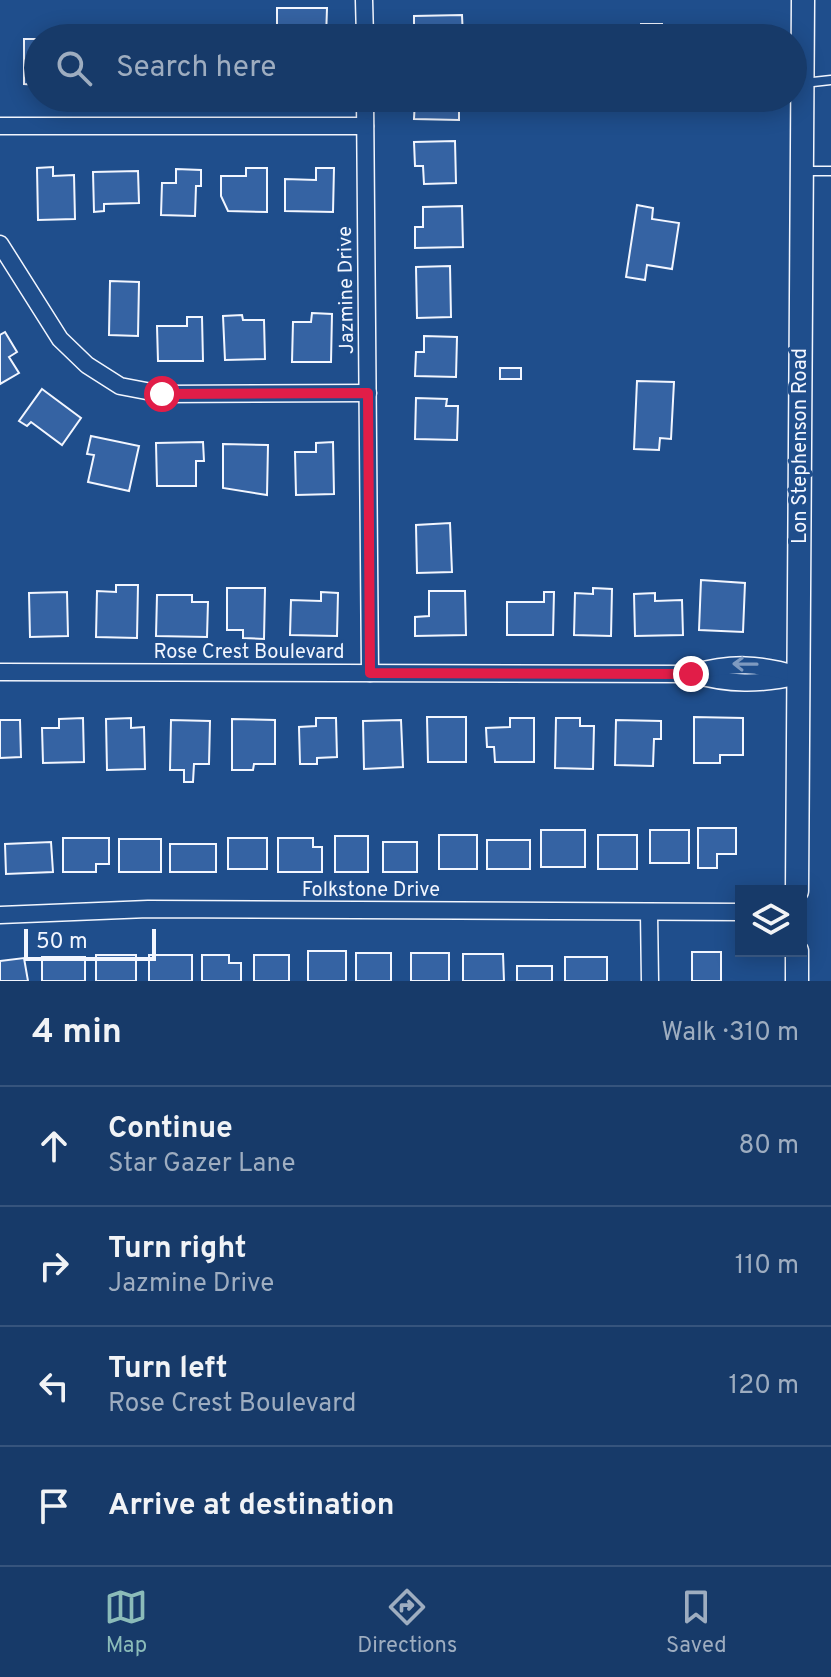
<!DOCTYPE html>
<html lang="en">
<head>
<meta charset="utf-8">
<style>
	body { margin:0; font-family:Overpass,sans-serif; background:#20416f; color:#f1f3f6 }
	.controls { position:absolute; right:24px; bottom:24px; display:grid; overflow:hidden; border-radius:0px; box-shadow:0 4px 20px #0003 }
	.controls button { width:72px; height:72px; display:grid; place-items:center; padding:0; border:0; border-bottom:2px solid #36547d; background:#173a69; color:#f1f3f6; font:40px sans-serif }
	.scale { position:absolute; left:24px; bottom:20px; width:132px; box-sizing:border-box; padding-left:8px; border:4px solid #f2f6ff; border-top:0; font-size:22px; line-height:28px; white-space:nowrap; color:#f2f6ff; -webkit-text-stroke:6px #1f4e8c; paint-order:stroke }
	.stop { position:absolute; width:24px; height:24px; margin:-18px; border:6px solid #e11d48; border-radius:50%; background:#fff }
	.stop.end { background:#e11d48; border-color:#fff; box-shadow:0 2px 8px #0008 }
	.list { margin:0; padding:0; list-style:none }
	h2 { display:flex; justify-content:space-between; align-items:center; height:104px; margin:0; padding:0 32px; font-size:34px }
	h2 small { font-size:26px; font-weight:400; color:#9eadc0 }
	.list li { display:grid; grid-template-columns:52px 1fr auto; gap:24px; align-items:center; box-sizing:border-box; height:120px; padding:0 32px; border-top:2px solid #36547d }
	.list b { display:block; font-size:30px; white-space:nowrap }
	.list p { margin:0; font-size:26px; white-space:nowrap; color:#9eadc0 }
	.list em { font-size:26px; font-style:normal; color:#9eadc0 }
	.icon { flex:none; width:44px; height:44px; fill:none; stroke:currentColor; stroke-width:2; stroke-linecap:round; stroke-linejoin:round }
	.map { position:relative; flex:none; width:831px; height:981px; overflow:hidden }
	.search { position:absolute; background:#173a69; box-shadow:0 4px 20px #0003; left:24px; right:24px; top:24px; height:88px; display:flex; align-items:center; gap:20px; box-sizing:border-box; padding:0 28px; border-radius:44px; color:#9eadc0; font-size:30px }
	.sheet { height:584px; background:#173a69 }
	nav { display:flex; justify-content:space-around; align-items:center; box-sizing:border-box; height:112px; border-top:2px solid #36547d; background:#173a69; font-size:22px; color:#9eadc0 }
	nav a { display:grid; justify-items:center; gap:4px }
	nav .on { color:#8bbbb9 }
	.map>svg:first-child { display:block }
	.building { fill:#3563a3; stroke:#f2f6ff; stroke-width:2 }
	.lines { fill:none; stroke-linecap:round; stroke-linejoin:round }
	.lane-casing { stroke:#f2f6ff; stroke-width:11 }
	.street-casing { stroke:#f2f6ff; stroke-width:19 }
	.secondary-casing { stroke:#f2f6ff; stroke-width:25 }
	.lane { stroke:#1f4e8c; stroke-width:8 }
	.street { stroke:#1f4e8c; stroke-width:16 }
	.secondary { stroke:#1f4e8c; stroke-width:22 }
	.oneway { stroke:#7e9ac0 }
	.route { stroke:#e11d48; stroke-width:10 }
	.labels { text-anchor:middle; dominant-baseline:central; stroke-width:6; stroke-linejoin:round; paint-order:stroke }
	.street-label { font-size:20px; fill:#f2f6ff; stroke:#1f4e8c }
</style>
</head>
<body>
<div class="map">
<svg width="831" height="981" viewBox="0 0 831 981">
	<rect width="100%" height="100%" fill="#1f4e8c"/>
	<!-- building -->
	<g class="building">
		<path d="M277,8H327L326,38H277Z"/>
		<path d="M462,15L463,38H414V16Z"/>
		<path d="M641,24H662V33L689,34V38H641Z"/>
		<path d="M86,33L124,34V38H86Z"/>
		<path d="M24,39H38V85L24,84Z"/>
		<path d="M415,98H459V120L414,119Z"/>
		<path d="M455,141L456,183L424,184L423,166H415L414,142Z"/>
		<path d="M53,167V176L74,175L75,219L38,220L37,168Z"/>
		<path d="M246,168H267V212L228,211L221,196V176H246Z"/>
		<path d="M316,168H334L333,212L285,211V179L316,180Z"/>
		<path d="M176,169L201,170V186H196L195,216L161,215L162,183H176Z"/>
		<path d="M138,171L139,203L104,204V211L94,212L93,172Z"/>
		<path d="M637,205L653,208L652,219L679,223L672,269L647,265L645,280L626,277Z"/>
		<path d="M462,206L463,247L415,248V227H423V207Z"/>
		<path d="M450,266L451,317L417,318L416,267Z"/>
		<path d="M110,281L139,282L138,336L109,335Z"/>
		<path d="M312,313L332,314L331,362H292L293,322H311Z"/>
		<path d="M242,315L243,320H264L265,359L225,360L223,316Z"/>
		<path d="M187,317H202L203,361H158L157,326H187Z"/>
		<path d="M5,332L17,352L9,357L19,373L0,384V335Z"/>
		<path d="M424,336L457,337L456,377L415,376L416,352H424Z"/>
		<rect x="500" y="368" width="21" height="11"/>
		<path d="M637,381L674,382L671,439L660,438L659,450L634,449Z"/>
		<path d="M42,389L81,418L62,445L31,422L27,426L19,421Z"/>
		<path d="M416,398L447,399L446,406H458L457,440L415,439Z"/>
		<path d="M91,436L139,446L129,491L88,482L94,455L87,454Z"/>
		<path d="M203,442L204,461H196V486H157L156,443Z"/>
		<path d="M333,442L334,494L296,495L295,452H316V443Z"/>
		<path d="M223,444L268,445L267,495L223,488Z"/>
		<path d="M450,523L452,572L417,573L416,525Z"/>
		<path d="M701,580L745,583L743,632L699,630Z"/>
		<path d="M116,585H138L137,638L96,637L97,591L116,592Z"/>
		<path d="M227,588H265L264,639L243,638V630H227Z"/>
		<path d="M593,588L612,589L611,636L574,635L575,593L593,594Z"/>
		<path d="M429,591H465L466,635L415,636V617L429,616Z"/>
		<path d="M67,592L68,636L30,637L29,593Z"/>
		<path d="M321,592L338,593L337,636L290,635L291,600L321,601Z"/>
		<path d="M544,592H554L553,635H507V602H544Z"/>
		<path d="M655,593V601L682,600L683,635L635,636L634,594Z"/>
		<path d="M157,595H192V602H208L207,637L156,636Z"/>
		<path d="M427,717H466V762H428Z"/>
		<path d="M694,717L743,718V755H720V763H694Z"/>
		<path d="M83,718L84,762L43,763L42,728H59V719Z"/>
		<path d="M131,718V728L144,727L145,769L107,770L106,719Z"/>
		<path d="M316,718H336L337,757L317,758V764H300L299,727L316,726Z"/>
		<path d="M510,718H534V762H495L494,747H487L486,728L510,727Z"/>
		<path d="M556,718H580V726H594L593,769L555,768Z"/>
		<path d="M232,719L275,720V764H254L253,770H232Z"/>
		<path d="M0,720H20L21,757L0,758Z"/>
		<path d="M171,720L210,721L209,764H194L193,782H184V770H170Z"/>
		<path d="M401,720L403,767L364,769L363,721Z"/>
		<path d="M616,720L661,721V739H654L653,766L615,765Z"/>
		<path d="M698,828H736V854H717V868H698Z"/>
		<rect x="541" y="830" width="44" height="37"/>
		<rect x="650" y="830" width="39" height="33"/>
		<rect x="439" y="835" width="38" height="34"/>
		<rect x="598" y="835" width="39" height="34"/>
		<rect x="335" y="836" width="33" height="36"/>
		<path d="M63,838H109V864H96V872H63Z"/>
		<rect x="228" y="838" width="39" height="31"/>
		<path d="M278,838H313V847H322V872H278Z"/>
		<rect x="119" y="839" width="42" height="33"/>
		<rect x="487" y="840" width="43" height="29"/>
		<path d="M51,842L53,872L6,874L5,844Z"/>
		<rect x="383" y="842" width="34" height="30"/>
		<rect x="170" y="844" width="46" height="28"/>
		<rect x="308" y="951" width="38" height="30"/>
		<rect x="692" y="952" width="29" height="29"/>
		<rect x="356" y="953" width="35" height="28"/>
		<rect x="411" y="953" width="38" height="28"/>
		<path d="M463,954H503L504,981H463Z"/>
		<rect x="96" y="955" width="40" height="26"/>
		<rect x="149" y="955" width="43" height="26"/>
		<path d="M202,955H229V963H241V981H202Z"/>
		<rect x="254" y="955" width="35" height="26"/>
		<rect x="42" y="957" width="43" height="24"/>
		<rect x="565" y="957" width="42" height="24"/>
		<path d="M24,958L28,981H0V961Z"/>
		<rect x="517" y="966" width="35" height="15"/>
	</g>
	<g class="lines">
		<defs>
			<g id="lane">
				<path d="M804,83L831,80"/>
				<path d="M804,171H831"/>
			</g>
			<g id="street">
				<path d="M364,0L365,38"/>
				<path d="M365,98L370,673"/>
				<path d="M0,126H365"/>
				<path d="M0,244L60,339L87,365L120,386L162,394L368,393"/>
				<path d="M0,672L691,674C729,685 760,685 799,676"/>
				<path d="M692,673C731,662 760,663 798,675"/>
				<path d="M649,913L650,981"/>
				<path d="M0,915L148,909L741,912"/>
			</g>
			<g id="secondary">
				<path d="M797,891L803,0"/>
				<path d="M797,951V981"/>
			</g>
		</defs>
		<!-- lane casing -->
		<use href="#lane" class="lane-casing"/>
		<!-- street casing -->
		<use href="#street" class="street-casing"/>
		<!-- secondary casing -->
		<use href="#secondary" class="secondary-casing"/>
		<!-- lane -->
		<use href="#lane" class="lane"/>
		<!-- street -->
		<use href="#street" class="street"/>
		<!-- secondary -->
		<use href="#secondary" class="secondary"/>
	</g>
	<!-- one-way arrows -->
	<defs><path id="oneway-shaft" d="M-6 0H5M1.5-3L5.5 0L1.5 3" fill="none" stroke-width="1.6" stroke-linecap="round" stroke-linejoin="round" transform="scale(2)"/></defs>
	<use class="oneway" href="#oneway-shaft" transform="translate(745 664) rotate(-179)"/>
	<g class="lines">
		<!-- route -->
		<path class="route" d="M162,394L368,393L370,673L691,674"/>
	</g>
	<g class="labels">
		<!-- street labels -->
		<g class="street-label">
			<text transform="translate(347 290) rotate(-91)">Jazmine Drive</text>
			<text transform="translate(801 446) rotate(-90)">Lon Stephenson Road</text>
			<text x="249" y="653">Rose Crest Boulevard</text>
			<text x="371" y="891">Folkstone Drive</text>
		</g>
	</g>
</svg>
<div class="controls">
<button><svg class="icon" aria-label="layers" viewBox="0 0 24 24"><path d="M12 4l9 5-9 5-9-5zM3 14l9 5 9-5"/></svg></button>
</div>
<div class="scale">50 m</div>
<div class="stop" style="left:162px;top:394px"></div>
<div class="stop end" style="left:691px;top:674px"></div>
<div class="search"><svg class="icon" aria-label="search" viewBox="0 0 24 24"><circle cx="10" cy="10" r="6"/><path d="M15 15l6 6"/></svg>Search here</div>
</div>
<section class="sheet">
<h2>4 min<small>Walk · 310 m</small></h2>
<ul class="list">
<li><svg class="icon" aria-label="ahead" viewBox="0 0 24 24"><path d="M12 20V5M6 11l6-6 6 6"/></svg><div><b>Continue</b><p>Star Gazer Lane</p></div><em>80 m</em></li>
<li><svg class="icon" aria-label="right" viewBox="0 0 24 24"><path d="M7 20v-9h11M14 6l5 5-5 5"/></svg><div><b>Turn right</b><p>Jazmine Drive</p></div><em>110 m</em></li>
<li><svg class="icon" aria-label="left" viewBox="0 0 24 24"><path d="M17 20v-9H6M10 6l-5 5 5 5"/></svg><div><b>Turn left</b><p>Rose Crest Boulevard</p></div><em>120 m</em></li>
<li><svg class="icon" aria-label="arrive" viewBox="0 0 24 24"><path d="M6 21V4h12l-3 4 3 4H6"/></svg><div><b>Arrive at destination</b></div></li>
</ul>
</section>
<nav>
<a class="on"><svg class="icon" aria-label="map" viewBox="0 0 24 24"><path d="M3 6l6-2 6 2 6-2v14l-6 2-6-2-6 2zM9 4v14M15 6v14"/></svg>Map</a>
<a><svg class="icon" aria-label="directions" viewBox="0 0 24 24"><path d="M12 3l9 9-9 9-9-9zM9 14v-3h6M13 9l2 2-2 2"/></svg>Directions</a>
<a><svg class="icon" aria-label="saved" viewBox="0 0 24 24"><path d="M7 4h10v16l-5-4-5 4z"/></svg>Saved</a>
</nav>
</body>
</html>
